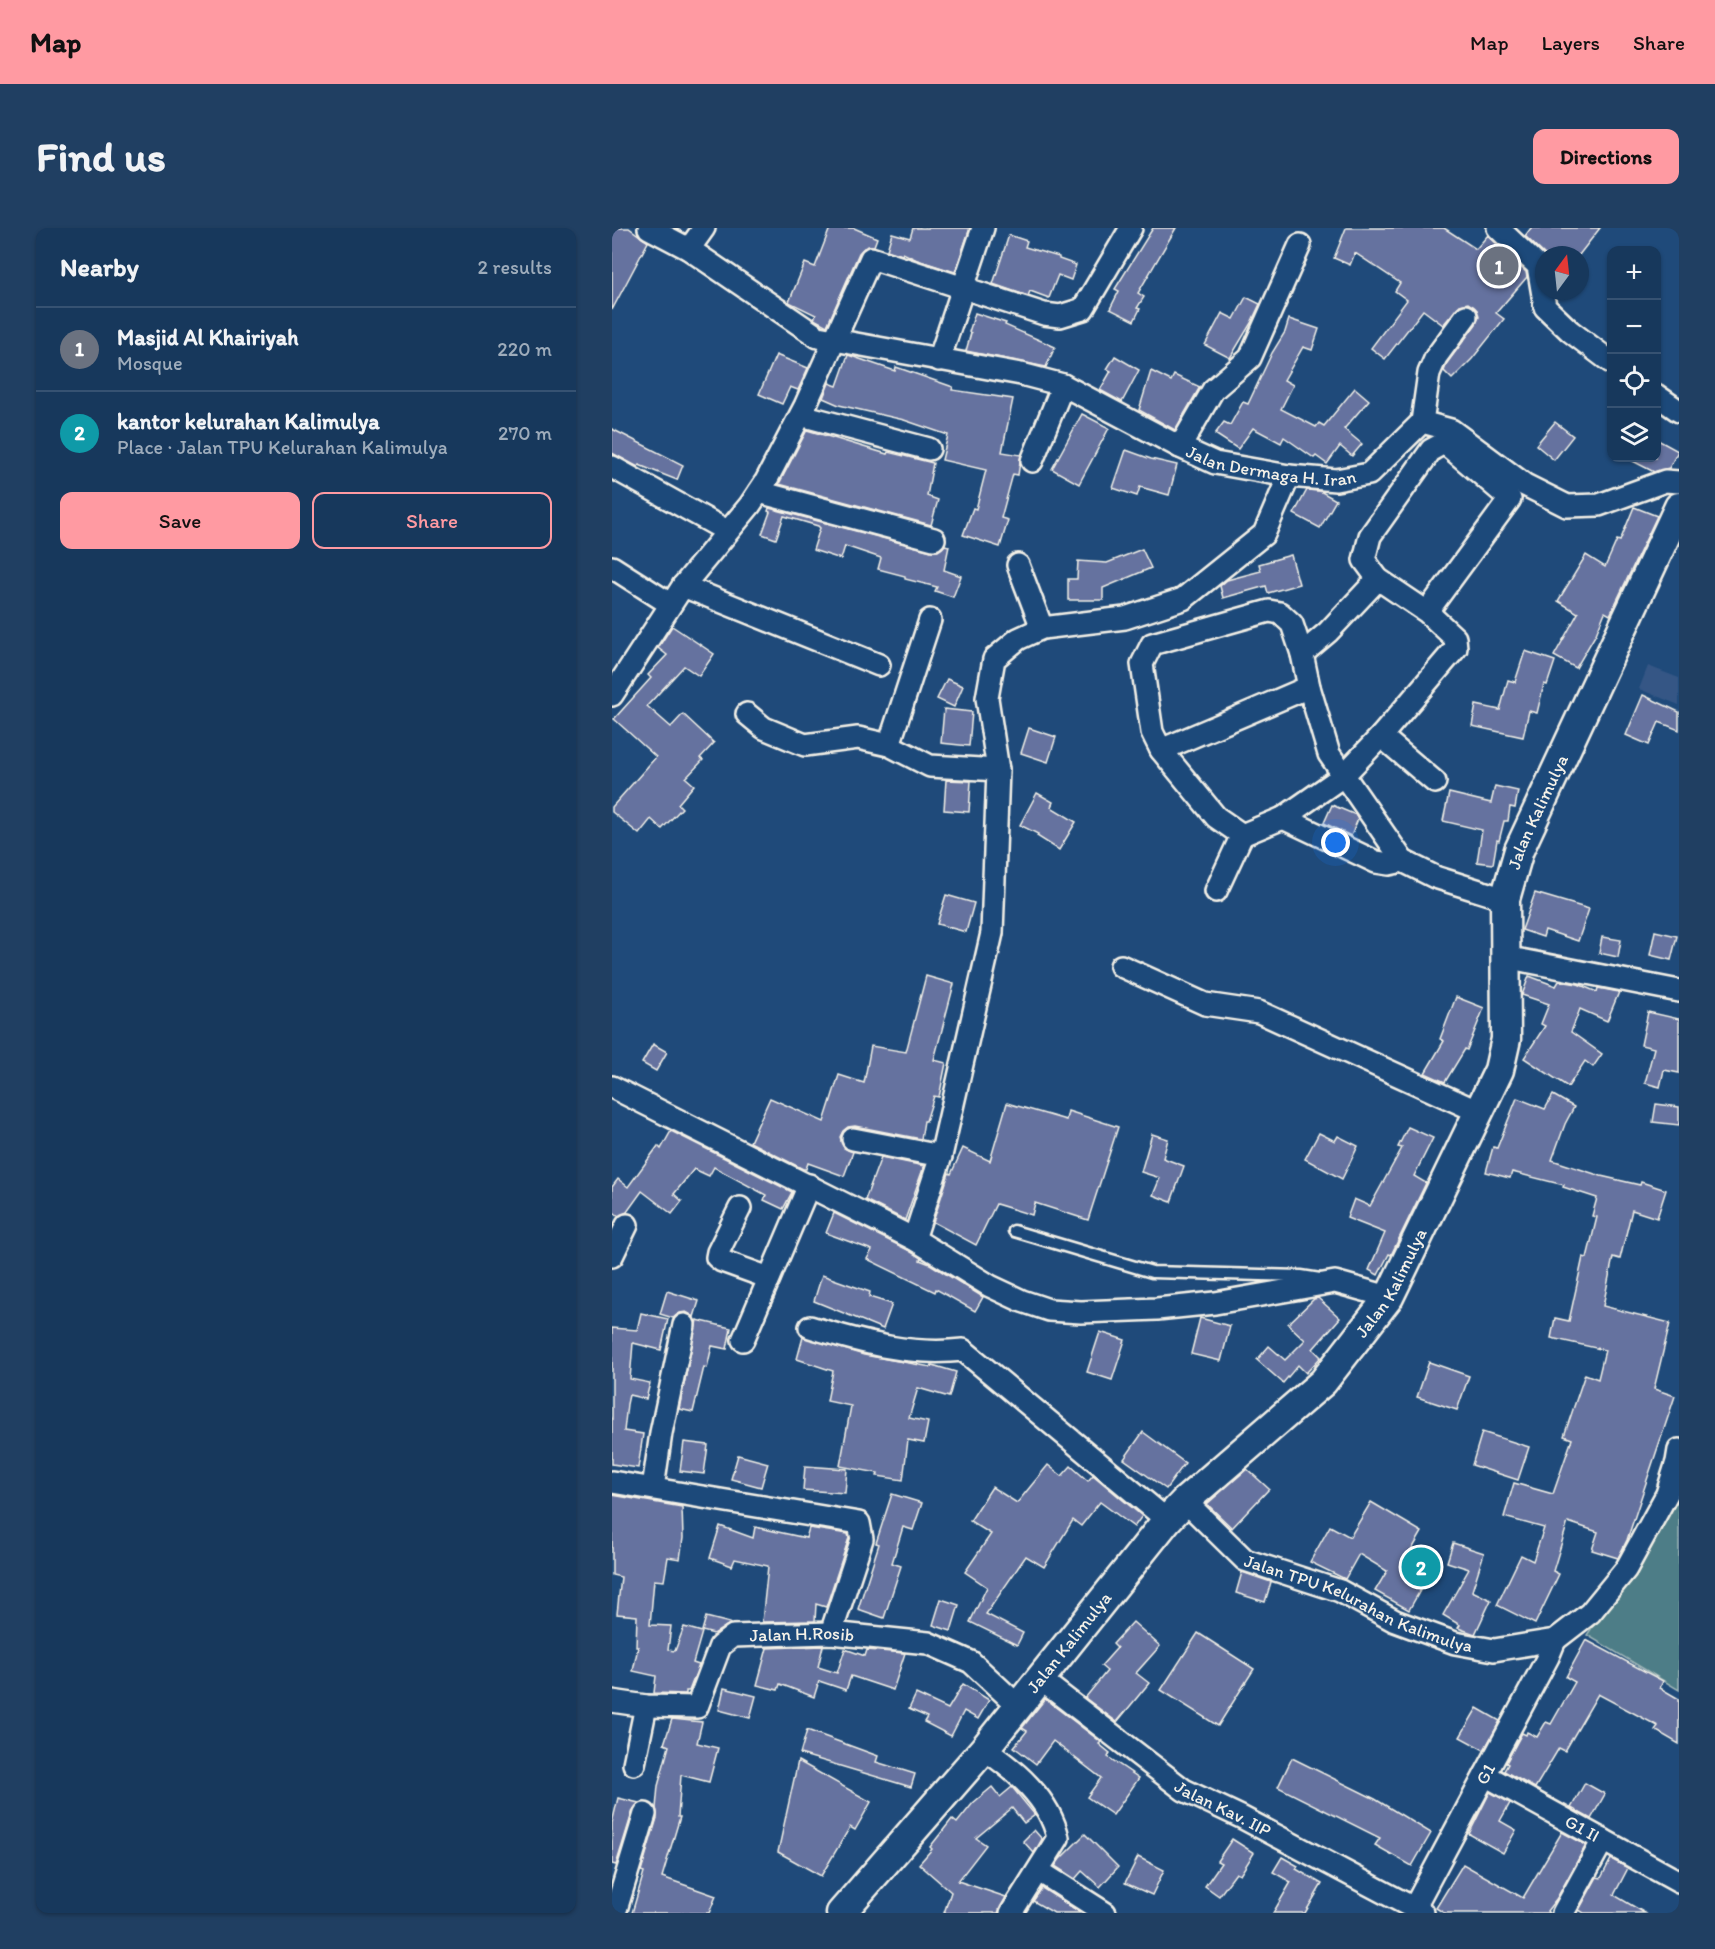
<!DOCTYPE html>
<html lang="en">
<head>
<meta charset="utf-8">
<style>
	body { margin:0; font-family:Itim,sans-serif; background:#203f62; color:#f1f3f6 }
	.controls { position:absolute; right:18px; top:18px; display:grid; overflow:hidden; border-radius:12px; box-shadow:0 2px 4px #0004 }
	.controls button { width:54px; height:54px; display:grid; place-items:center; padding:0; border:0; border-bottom:2px solid #365272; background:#17385c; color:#f1f3f6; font:30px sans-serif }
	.compass { position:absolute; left:923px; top:18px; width:54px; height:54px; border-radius:50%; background:#17385c; box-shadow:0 2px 4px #0004; rotate:15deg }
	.you { position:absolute; left:724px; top:615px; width:21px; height:21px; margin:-15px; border:4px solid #fff; border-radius:50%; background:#1a73e8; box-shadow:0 0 0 9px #1a73e833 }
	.badge { display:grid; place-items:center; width:39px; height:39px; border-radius:50%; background:#ff9aa2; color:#fff; font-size:20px; font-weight:700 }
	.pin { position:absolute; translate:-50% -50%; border:3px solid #fff; box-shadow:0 2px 6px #0006 }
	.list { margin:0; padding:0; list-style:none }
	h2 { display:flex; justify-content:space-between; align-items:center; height:78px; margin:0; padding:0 24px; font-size:26px }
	h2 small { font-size:20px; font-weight:400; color:#9eacbb }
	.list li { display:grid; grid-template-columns:39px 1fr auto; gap:18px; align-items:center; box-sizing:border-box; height:84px; padding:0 24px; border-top:2px solid #365272 }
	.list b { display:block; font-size:22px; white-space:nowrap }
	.list p { margin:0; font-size:20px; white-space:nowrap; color:#9eacbb }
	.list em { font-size:20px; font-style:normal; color:#9eacbb }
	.actions { display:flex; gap:12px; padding:18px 24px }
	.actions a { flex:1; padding:14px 0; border:2px solid #ff9aa2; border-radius:12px; text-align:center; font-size:21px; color:#ff9aa2 }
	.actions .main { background:#ff9aa2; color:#111 }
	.icon { flex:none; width:33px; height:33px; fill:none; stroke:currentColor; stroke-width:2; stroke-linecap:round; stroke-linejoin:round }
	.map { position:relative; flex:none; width:1067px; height:1685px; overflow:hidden; border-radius:12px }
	header { display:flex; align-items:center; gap:36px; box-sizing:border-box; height:84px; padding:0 30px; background:#ff9aa2; color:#111 }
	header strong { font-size:28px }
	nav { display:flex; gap:33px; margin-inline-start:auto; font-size:21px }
	.intro { display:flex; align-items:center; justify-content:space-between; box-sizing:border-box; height:144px; padding:0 36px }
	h1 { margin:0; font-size:42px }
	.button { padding:15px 27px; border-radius:12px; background:#ff9aa2; color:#111; font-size:21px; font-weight:700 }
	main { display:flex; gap:36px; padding:0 36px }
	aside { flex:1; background:#17385c; border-radius:12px; box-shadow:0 2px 4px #0004 }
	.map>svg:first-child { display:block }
	.built { fill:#345685 }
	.green { fill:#4e7d87; stroke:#a1b7b8; stroke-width:1.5 }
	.building { fill:#65729f; stroke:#f4f1e8; stroke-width:1.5 }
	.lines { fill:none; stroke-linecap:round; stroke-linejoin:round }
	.lane-casing { stroke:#f4f1e8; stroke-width:15 }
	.street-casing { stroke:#f4f1e8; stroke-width:26 }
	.secondary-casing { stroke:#f4f1e8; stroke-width:33 }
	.lane { stroke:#1f4a7a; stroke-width:10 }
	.street { stroke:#1f4a7a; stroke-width:21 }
	.secondary { stroke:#1f4a7a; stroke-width:28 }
	.labels { text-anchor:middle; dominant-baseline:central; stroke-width:6; stroke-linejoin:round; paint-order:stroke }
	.street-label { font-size:18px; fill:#f4f1e8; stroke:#1f4a7a }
</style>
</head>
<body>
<header>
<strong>Map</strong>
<nav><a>Map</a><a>Layers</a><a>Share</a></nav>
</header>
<div class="intro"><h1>Find us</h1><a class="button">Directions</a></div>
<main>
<aside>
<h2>Nearby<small>2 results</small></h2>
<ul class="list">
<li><span class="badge" style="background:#6b7280">1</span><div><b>Masjid Al Khairiyah</b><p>Mosque</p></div><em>220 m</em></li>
<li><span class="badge" style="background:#0f9aa8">2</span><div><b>kantor kelurahan Kalimulya</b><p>Place · Jalan TPU Kelurahan Kalimulya</p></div><em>270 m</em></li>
</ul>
<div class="actions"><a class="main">Save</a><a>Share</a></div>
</aside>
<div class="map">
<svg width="1067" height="1685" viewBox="0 0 1067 1685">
	<rect width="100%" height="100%" fill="#1f4a7a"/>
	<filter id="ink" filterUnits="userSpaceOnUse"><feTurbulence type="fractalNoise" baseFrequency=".0167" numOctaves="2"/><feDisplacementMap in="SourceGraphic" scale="12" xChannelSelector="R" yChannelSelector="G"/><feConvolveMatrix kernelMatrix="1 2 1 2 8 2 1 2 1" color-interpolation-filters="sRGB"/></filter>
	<g filter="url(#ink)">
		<!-- built -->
		<path class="built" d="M1036,438L1067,450V477L1027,461Z"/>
		<!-- green -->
		<path class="green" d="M1067,1251V1462L975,1407L1050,1297Z"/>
		<!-- building -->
		<g class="building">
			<path d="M0,0H17L36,14L0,82Z"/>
			<path d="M218,0H242L265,10L262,18L252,20L247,25L215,98L202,91L204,87L177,74L193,35L203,39Z"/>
			<path d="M301,0H358L343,44L305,32L291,25L290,27L275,22L280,5L298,10Z"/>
			<path d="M541,0H564L526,65L532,69L525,80L528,81L522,93L498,81L507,63L503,61Z"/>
			<path d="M734,0H832L864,21L876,7L914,44L915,49L884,85L892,91L860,131L840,151L832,143L835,135L864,96L867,89L865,82L856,75L848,77L831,97L811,82L773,131L759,120L795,72L783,63L788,55L743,25L738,37L722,30Z"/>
			<path d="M919,0H988L967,27H933L913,8Z"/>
			<path d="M397,7L415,13L413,19L447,29V31L464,37L459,52L446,47L437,70L418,63L416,68L381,56Z"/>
			<path d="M634,69L648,76L639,95L618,130L593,117L610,85L622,91Z"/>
			<path d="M363,85L394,95L393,97L443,119L434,139L354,123L359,105L357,104Z"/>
			<path d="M677,91L707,101L700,122L691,119L672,152L681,157L669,181L704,199L707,195L712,198L743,160L757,172L732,201L750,216L740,228L728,218L715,236L704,228L702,230L672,209L669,215L641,200L626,221L603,206L612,194L618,197L631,174L636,176L660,125L673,104Z"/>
			<path d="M164,127L196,140L186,162L178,159L170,176L147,166Z"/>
			<path d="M236,127L283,143L284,139L341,159L340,162L401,171L390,224L409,227L406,247L401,246L389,290L396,292L388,319L351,307L361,280L364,281L374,242L330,232L336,207L292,192L227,177L211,170L217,155L225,158Z"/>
			<path d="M503,128L527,142L510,174L488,162L499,143L495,141Z"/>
			<path d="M539,143L559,153L562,147L588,159L563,202L527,182Z"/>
			<path d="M470,186L497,200L467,256L440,241Z"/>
			<path d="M943,194L961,208L942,232L924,217Z"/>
			<path d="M0,201L71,237L65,252L27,237L26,239L0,225Z"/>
			<path d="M195,202L275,226L276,224L321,235L315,268L326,272L319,297L167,256Z"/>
			<path d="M1044,211L1066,223L1057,240L1042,244L1015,230H1044Z"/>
			<path d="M514,222L539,231L565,237L557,267L528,259L525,268L501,260Z"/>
			<path d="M695,262L708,263L724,272L708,300L682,286Z"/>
			<path d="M1022,279L1045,288L998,387L993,384L984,406L964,440L942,428L966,385L946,373L974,327L993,339L1005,312L1008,313Z"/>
			<path d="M157,280L319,323H326L333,317L337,318L332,342L349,348L341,369L323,363L325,359L293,351V348L266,341L269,330L233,318L229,331L201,322L208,300L206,298L172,288L164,311L150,306L158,284L156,283Z"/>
			<path d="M530,321L539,340L491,360V372H456V351H465L466,333L495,335Z"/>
			<path d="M679,327L687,356L656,365L654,358L611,370L608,358L615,352L649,343L647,336Z"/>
			<path d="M60,398L102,426L87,448L72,438L35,478L59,499L71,486L102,515L88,530L91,532L74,550L82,557L66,576L70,580L50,601L39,591L27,606L0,584V579L44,529L2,491L39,450L36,447L55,427L46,420Z"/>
			<path d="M913,423L943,433L935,457L932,456L925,485L917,483L911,509L860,498L864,477L888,482L896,452L903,454Z"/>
			<path d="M335,451L351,458L342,479L325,471Z"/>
			<path d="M1031,467L1067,484V502L1047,494L1037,517L1014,507Z"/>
			<path d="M332,481L360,484L357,518L329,515Z"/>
			<path d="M417,500L444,509L436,534L409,525Z"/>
			<path d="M334,552L359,553L357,584L332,582Z"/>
			<path d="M883,558L906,563L903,580L898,579L896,593H892L887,613L885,612L881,636L865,634L870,602L831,593L837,565L879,575Z"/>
			<path d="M425,565L441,574L439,579L464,594L447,622L425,608L426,606L408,597Z"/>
			<path d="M720,577L744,587L746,591L739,608L712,595Z"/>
			<path d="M923,665L977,681L966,713L933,702L931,709L910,702Z"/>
			<path d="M334,667L362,675L354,704L325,696Z"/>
			<path d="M1043,703L1065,708L1059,732L1038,727Z"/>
			<path d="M990,709L1009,712L1006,729L987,725Z"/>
			<path d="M314,748L342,756L322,832L334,835L327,869L322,868L314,893H312L309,911L243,898L236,899L231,903L228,909L232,920L241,924L232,948L196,935L194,941H191L138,914L158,870L212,894L227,847L252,855L259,818L294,824Z"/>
			<path d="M917,748L944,758L947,753L966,756L985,764L986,760L1007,764L995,793L968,781L959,804L990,826L981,839L973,833L956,859L912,830L933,798L929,796L937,776L910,767Z"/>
			<path d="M844,769L872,780L855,822L853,821L833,854L813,845L832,813L828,811Z"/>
			<path d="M1036,784L1067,791V845L1052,842L1048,859L1033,855L1042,820L1029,817Z"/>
			<path d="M41,816L55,824L44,843L30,835Z"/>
			<path d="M941,867L962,879L953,896L940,932L989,948L1028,957L1029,954L1054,962L1045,990L1020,982L1008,1031L1001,1029L991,1078L1058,1095L1042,1161L1063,1168L1015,1312L1006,1330L980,1322L986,1304L956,1294L941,1343L947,1346L923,1396L885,1377L909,1327L921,1333L932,1300L892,1289L902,1255L941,1266L960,1211L952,1208L973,1146L986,1151L993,1122L939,1110L943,1090L957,1093L971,1029L975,1030L985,989L980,988L985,970L951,959L952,957L900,944L898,950L874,944L881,919L885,920L905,870L933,881Z"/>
			<path d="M395,875L454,892L456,883L506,899L476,992L423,975L420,987L384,976L364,1017L321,994L337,945L339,946L351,920L378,933Z"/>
			<path d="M1044,876L1067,879V897L1041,894Z"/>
			<path d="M796,899L821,910L802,948L814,955L779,1027L777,1026L766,1047L757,1042L773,1005L735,990L742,971L758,978L790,920L786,919Z"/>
			<path d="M59,903L180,964L171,981L152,972L154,967L102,939L97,948L82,941L62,966L70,973L60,986L30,963L15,984L7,988L0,983V959L6,951L16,959L46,918L49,921Z"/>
			<path d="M707,905L723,913L726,908L746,918L730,951L693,931Z"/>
			<path d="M540,906L556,911L551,930L572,938L559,974L541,967L548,950L529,944Z"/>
			<path d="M269,929L312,938L293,992L253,972Z"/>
			<path d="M222,985L296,1022L309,1030L308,1032L318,1036L371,1069L363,1083L324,1061L323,1064L255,1031L260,1022L214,1005Z"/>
			<path d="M210,1047L258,1064L257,1069L280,1076L271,1101L202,1073Z"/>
			<path d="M55,1063L87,1073L82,1089L74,1084L68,1085L61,1090L48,1086Z"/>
			<path d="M706,1070L728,1090L701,1121L709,1129L694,1145L686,1137L671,1155L645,1132L657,1118L673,1132L693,1112L676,1096L702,1071Z"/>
			<path d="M29,1085L56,1091L49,1122L21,1115L18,1151L38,1155L34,1171L17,1167L15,1176L12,1203L31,1206L26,1240L0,1236V1100L25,1102Z"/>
			<path d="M588,1090L618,1098L609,1133L579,1126Z"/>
			<path d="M85,1092L119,1100L115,1121L100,1118L95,1140L92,1139L81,1184L67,1181Z"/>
			<path d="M488,1104L513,1112L500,1152L475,1144Z"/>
			<path d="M191,1109L252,1127L319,1139L320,1137L344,1144L337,1169L306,1160L297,1190L316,1194L312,1215L296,1212L291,1252L265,1248L266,1245L228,1238L239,1178L215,1173L221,1143L185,1131Z"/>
			<path d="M817,1134L857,1148L845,1182L805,1169Z"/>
			<path d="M531,1204L573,1235L554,1261L512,1231Z"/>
			<path d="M870,1204L917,1219L906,1252L860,1237Z"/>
			<path d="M72,1214L96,1217L92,1246L68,1243Z"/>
			<path d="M126,1227L156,1235L149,1259L119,1251Z"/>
			<path d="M436,1237L450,1248L459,1238L476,1253L481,1247L530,1288L522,1299L488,1274L469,1298L461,1292L432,1339L414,1328L374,1386L411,1405L405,1417L358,1394L375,1359L353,1344L379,1306L358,1293L380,1259L405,1275Z"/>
			<path d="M193,1238L235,1241L233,1265L191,1262Z"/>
			<path d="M635,1241L657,1261L620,1300L595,1276Z"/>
			<path d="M280,1266L310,1275L301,1302L291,1299L280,1335L289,1338L272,1390L246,1381L267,1316L264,1315Z"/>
			<path d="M0,1267L70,1279L71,1310L68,1331L56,1329L52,1353L42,1352L38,1397L59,1398L56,1422L63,1423L72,1399L90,1404L81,1435L87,1437L77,1463H74V1466L42,1465L44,1448L21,1443L26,1419H24L25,1388L5,1386L9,1349L0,1347Z"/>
			<path d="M759,1274L810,1304L799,1323L823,1336L797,1382L763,1363L775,1343L747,1326L733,1351L698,1334L718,1298L738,1309Z"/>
			<path d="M108,1298L141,1310L143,1299L194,1310L197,1300L236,1306L237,1310L214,1379L204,1376L203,1393L150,1394L156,1338L123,1331L120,1338L98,1330Z"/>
			<path d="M841,1315L872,1325L860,1363L879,1372L863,1406L846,1400L848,1397L831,1387L857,1341L835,1334Z"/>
			<path d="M630,1344L659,1354L653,1374L624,1365Z"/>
			<path d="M329,1371L347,1377L339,1403L321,1397Z"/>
			<path d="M94,1389L118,1395V1396L102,1406L90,1403Z"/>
			<path d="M521,1394L548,1418L524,1445L537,1455L505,1494L473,1470L495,1443L489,1438L505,1420L501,1416Z"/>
			<path d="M586,1405L642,1441L606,1498L549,1462Z"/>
			<path d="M974,1412L1051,1453L1048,1460L1067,1471V1516L1043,1502L1046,1498L986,1466L953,1523L947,1520L923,1560L892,1543L896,1536L894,1535L910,1505L914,1507L915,1504L925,1509L934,1494L939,1496L963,1454L954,1449Z"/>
			<path d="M211,1418L206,1439L225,1445L233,1421L253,1428L255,1422L293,1425L281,1462L239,1448L234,1462L207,1453L202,1469L168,1456L166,1462L145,1457L155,1420Z"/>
			<path d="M351,1456L377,1472L366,1491L352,1483L339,1508L312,1494L315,1489L297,1481L304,1466L336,1481Z"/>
			<path d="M112,1460L144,1468L138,1490L107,1482Z"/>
			<path d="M433,1471L489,1514L487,1516L498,1525L496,1529L527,1550L501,1587L475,1569L489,1550L441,1513L424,1536L402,1519L415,1503L410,1500Z"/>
			<path d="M865,1480L888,1493L872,1522L848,1509Z"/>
			<path d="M60,1491L90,1494L85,1515L106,1520L97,1554L69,1547L66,1589H68L50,1649L104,1668L97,1685H20L32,1644L29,1643L45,1590L44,1580L46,1558L57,1518L52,1516Z"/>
			<path d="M195,1502L266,1528L264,1534L303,1546L299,1559L188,1526Z"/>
			<path d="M680,1530L763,1571L819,1605L800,1638L763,1617L768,1610L666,1559Z"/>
			<path d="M186,1533L259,1574L243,1602L238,1599L209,1648L166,1624Z"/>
			<path d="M973,1555L993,1566L979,1591L959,1580Z"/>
			<path d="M380,1559L388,1569L400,1559L423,1587L412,1595L400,1580L364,1610L374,1617L346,1653L394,1669L386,1685H332L339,1664L307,1636L320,1621L318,1619L340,1591L345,1595L361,1575Z"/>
			<path d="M878,1564L898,1575L888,1593L904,1602L891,1625L857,1606Z"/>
			<path d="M6,1570L27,1575L21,1582L4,1637L0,1636V1595Z"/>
			<path d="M422,1602L430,1611L422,1625L411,1613Z"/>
			<path d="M950,1604L974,1617L945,1670L935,1683L937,1685H832L824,1680L851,1636L911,1670Z"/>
			<path d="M473,1606L506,1639L488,1659L470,1643L463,1651L443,1638L448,1631Z"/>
			<path d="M620,1611L642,1625L628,1647L624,1645L607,1668L593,1658L609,1635L605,1633Z"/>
			<path d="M526,1629L552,1642L540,1667L513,1655Z"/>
			<path d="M670,1629L686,1638L684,1641L710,1656L693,1685H661L679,1654L661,1644Z"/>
			<path d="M999,1631L1016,1640L1002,1667L1033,1685H972L967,1682L985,1649L989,1650Z"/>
			<path d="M430,1660L469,1685H442L421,1673Z"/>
		</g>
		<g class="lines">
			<defs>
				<path id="lane" d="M402,1003L540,1044L689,1048L708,1051"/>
				<g id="street">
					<path id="s1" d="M37,0L77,21L206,109L409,146L451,157L568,219L603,235L677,248L724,252L757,246L810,194L839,202L913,257L955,278L987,277L1053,253L1067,254"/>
					<path d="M886,0L926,38L933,79L958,103L999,134"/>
					<path d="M77,21L92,0"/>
					<path d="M327,132L371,0"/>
					<path d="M1044,167L1067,183"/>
					<path d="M189,187L317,221"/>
					<path d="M810,194L817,145L824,129L854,88"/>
					<path d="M568,219L601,162L638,130L688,17"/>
					<path d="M420,233L451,157"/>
					<path d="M0,239L115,303"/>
					<path d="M147,264L322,311"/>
					<path d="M406,337L430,400"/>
					<path d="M0,339L58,376"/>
					<path d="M71,358L267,437"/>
					<path d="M815,384L898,271L835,217L830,216L819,222L758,308L752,332L766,351L815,384L843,410L844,420L769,508L731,548L671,590L630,607L604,589L549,522L540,504L530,436L540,416L657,383L668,385L680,396L690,426L697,459L717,526L791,633L823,649L893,671"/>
					<path d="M690,426L716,404L766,351"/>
					<path d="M0,467L71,358L138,277L154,253L193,178L259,30L432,86L448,88L471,81L519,0"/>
					<path d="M135,486L152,500L193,517L246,510L277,517L318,538L386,542"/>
					<path d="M769,508L823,554"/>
					<path d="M277,517L318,392"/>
					<path d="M549,522L697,459"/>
					<path d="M671,590L764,634L777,636L791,633"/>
					<path d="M604,663L630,607"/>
					<path d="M893,729L1067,763"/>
					<path d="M509,738L593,776L647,784L867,884"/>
					<path d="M0,859L302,1011L378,1058L410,1073L437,1082L469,1084L545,1081L603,1075L723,1054L777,1069"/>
					<path d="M241,911L329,928"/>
					<path d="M128,980L106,1024L105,1029L110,1033L157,1050"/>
					<path d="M302,1011L329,928L380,705L386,542L375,470L382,431L406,411L430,400L513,390L571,371L652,306L677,248"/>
					<path d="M0,1028L15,997"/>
					<path d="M198,1099C251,1114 295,1128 351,1122L555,1292"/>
					<path d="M131,1112L197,957"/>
					<path d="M0,1254L247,1295L250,1311L219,1405"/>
					<path d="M41,1260L49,1205L72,1097"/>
					<path id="s2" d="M573,1273L633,1332L728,1363L783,1393L843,1415L882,1422L943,1412L978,1385L1014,1341L1055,1266L1065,1234L1067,1222"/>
					<path id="s3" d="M428,1451L572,1562L629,1589L811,1685"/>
					<path id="s4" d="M0,1473L34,1478L85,1479L108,1418L121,1408L219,1405L316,1415L359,1434L405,1477"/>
					<path d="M372,1521C403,1542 438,1571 446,1610L399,1685"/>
					<path d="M22,1536L34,1478"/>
					<path id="s5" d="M873,1547L1067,1654"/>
					<path d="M427,1643L493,1685"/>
					<path id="s6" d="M802,1680L936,1429L943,1412"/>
					<path d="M3,1685L33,1586"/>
					<path d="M951,1685L991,1612"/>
				</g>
				<g id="secondary">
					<path id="s7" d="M229,1685L372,1521L555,1292L573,1273L711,1154L777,1069L887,842L894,811L893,671L907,622L1067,279"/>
				</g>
			</defs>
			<!-- lane casing -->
			<use href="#lane" class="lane-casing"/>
			<!-- street casing -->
			<use href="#street" class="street-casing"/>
			<!-- secondary casing -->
			<use href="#secondary" class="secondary-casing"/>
			<!-- lane -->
			<use href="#lane" class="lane"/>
			<!-- street -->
			<use href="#street" class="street"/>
			<!-- secondary -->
			<use href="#secondary" class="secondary"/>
		</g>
	</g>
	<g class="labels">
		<!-- street labels -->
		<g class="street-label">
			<text stroke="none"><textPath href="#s1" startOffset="678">Jalan Dermaga H. Iran</textPath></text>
			<text stroke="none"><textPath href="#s7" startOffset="1344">Jalan Kalimulya</textPath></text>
			<text stroke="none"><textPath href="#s7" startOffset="840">Jalan Kalimulya</textPath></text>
			<text stroke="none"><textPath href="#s2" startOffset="206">Jalan TPU Kelurahan Kalimulya</textPath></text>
			<text stroke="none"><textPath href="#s4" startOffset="236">Jalan H.Rosib</textPath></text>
			<text stroke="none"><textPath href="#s7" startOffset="354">Jalan Kalimulya</textPath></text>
			<text stroke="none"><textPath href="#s6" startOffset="152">G1</textPath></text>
			<text stroke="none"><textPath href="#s3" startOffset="225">Jalan Kav. IIP</textPath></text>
			<text stroke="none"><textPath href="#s5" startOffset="111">G1 II</textPath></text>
		</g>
	</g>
</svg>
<div class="controls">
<button>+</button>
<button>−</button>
<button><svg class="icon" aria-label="locate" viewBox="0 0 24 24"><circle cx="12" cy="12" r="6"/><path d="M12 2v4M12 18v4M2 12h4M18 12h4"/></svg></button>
<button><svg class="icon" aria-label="layers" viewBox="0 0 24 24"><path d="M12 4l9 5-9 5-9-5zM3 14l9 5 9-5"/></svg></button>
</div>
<svg class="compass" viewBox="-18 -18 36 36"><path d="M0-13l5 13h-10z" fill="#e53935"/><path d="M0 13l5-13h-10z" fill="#9eacbb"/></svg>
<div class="you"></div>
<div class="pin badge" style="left:887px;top:38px;background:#6b7280">1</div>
<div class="pin badge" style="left:809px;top:1339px;background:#0f9aa8">2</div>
</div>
</main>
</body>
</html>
